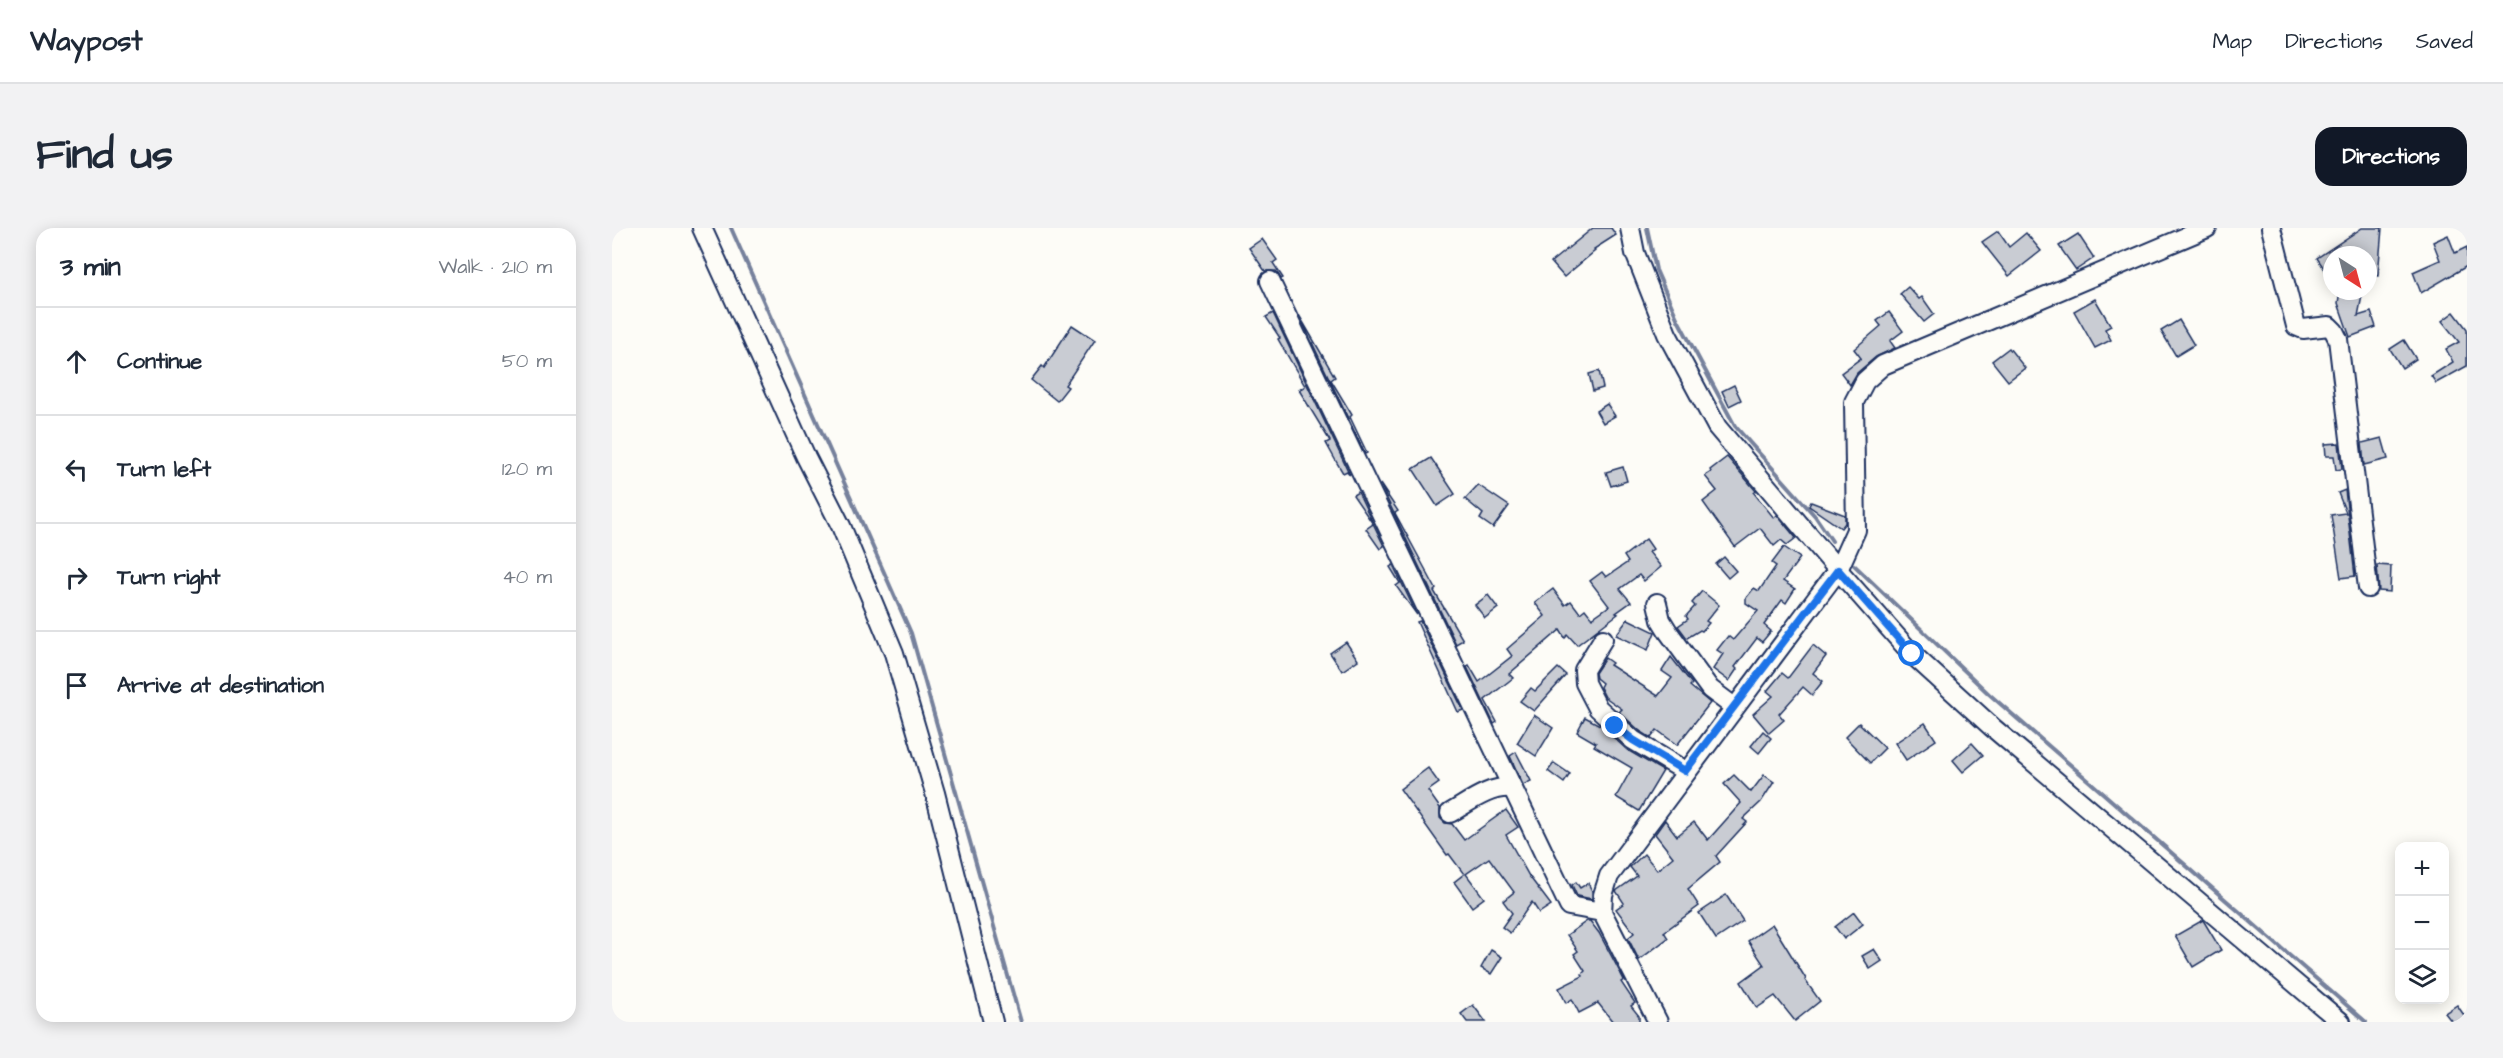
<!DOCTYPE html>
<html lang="en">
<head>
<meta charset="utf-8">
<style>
	body { margin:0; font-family:"Architects Daughter",sans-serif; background:#f2f2f3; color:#1f2937 }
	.controls { position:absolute; right:18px; bottom:18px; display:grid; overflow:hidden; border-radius:12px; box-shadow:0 3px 15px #0003 }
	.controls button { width:54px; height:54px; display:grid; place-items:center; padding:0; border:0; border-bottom:2px solid #e0e1e3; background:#fff; color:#1f2937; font:30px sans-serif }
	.compass { position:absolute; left:1711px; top:18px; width:54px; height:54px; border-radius:50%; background:#fff; box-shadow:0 3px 15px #0003; rotate:144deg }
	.stop { position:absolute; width:18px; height:18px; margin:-14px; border:4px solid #1a73e8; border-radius:50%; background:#fff }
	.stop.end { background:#1a73e8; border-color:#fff; box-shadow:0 2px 6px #0008 }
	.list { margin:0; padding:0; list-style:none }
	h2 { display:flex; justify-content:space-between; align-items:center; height:78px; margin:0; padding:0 24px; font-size:26px }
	h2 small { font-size:20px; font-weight:400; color:#747a83 }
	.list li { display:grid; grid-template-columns:39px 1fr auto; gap:18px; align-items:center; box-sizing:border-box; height:108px; padding:0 24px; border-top:2px solid #e0e1e3 }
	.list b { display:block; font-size:22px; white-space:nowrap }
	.list em { font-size:20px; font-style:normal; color:#747a83 }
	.icon { flex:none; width:33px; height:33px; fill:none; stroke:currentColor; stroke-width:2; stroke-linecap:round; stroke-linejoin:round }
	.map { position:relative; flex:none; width:1855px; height:794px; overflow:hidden; border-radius:18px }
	header { display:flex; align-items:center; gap:36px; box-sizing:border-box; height:84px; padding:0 30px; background:#fff; border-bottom:2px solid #e0e1e3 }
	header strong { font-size:28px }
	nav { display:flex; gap:33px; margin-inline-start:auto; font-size:21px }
	.intro { display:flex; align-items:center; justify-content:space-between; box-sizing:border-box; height:144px; padding:0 36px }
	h1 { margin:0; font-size:42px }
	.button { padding:15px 27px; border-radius:18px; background:#111827; color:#fff; font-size:21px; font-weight:700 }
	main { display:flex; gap:36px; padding:0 36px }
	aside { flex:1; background:#fff; border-radius:18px; box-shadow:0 3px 15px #0003 }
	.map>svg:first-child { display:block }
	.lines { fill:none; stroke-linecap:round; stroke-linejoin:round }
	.stream { stroke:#76819c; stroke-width:4 }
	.building { fill:#c9ccd3; stroke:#1b2f5e; stroke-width:1.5 }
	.minor-casing { stroke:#1b2f5e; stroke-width:22 }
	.minor { stroke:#fdfcf7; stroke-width:18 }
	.route { stroke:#1a73e8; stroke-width:8 }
</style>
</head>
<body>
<header>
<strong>Waypost</strong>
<nav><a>Map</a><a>Directions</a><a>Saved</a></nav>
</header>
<div class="intro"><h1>Find us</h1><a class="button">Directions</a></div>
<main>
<aside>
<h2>3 min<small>Walk · 210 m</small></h2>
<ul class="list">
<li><svg class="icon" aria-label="ahead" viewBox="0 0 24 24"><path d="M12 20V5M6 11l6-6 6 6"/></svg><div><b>Continue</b></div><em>50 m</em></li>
<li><svg class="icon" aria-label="left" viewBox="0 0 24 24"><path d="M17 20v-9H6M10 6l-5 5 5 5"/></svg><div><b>Turn left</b></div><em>120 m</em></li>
<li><svg class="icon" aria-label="right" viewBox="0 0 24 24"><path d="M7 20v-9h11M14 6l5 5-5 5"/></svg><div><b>Turn right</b></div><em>40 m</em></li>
<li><svg class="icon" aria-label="arrive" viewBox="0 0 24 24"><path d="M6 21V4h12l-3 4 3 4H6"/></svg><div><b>Arrive at destination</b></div></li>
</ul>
</aside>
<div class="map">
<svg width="1855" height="794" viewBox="0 0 1855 794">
	<rect width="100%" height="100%" fill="#fdfcf7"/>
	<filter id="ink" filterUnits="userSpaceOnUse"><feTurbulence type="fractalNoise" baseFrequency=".0167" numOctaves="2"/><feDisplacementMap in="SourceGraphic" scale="12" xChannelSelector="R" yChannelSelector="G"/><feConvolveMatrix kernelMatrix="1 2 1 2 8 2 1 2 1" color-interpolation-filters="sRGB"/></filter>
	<g filter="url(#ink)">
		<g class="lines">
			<!-- stream -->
			<g class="stream">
				<path d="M119,0L299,405L409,794"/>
				<path d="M1035,0L1044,42L1065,90L1123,198L1203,288L1220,313"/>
				<path d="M1242,337L1377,466L1754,794"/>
			</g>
		</g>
		<!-- building -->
		<g class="building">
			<path d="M981,0H999L1004,7L982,21L983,23L952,49L939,34Z"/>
			<path d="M1750,0H1770L1766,48L1756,47V27H1720V52L1705,30Z"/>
			<path d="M1386,3L1397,19L1414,5L1429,23L1397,48L1370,14Z"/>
			<path d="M1466,6L1482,30L1464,42L1447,18Z"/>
			<path d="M1836,7L1843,25L1855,19V38L1809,65L1801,44L1828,32L1821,14Z"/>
			<path d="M650,11L665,32L661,35L671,50L669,51L664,43H653L637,20Z"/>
			<path d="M1296,59L1307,71L1310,69L1322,86L1312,94L1288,66Z"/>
			<path d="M1728,63H1751L1746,88L1759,84L1764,99L1738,109L1726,75Z"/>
			<path d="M1483,71L1499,98L1493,101L1499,112L1483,120L1462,83Z"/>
			<path d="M1277,84L1291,103L1278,113L1283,120L1264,129L1245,145L1238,157L1229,145L1249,130L1242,121L1269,98L1265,93Z"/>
			<path d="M1842,84L1855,101V138L1824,155L1819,148L1841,134L1834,121L1847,114L1830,93Z"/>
			<path d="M661,85L738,247L735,243L731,245L725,235L714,215L718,213L687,162L693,158L666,111L668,110L654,89Z"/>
			<path d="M687,87L723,149L719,152L740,187L738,189L755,225L753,226Z"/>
			<path d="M1567,92L1582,117L1564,128L1549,103Z"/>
			<path d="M460,97L483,112L453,157L456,159L445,173L419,152L430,138L432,140Z"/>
			<path d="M1792,112L1804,131L1790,140L1778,121Z"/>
			<path d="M1397,120L1413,140L1396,153L1380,133Z"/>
			<path d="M987,143L991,160L981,163L977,146Z"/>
			<path d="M1122,157L1129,172L1117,178L1110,163Z"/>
			<path d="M995,176L1003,188L991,195L984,183Z"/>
			<path d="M1770,210L1776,231L1752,237L1750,215Z"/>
			<path d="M1727,215L1730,241L1724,242L1722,228H1714L1713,216Z"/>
			<path d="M1115,229L1144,263L1142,265L1162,290L1165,287L1184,310L1175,317L1169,312L1162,318L1148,300L1123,319L1091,274L1105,263L1093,248L1099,244L1098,242Z"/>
			<path d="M819,230L843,266L825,278L801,241Z"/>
			<path d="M1011,239L1015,253L999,258L994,244Z"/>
			<path d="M768,256L786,283L783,285L824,361L822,363L851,412L844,416Z"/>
			<path d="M866,257L897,278L881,300L868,291L871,286L853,271Z"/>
			<path d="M1733,262L1743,348L1729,350L1719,287L1734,285L1726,265Z"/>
			<path d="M746,264L772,318L768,321L754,301L761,296L741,267Z"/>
			<path d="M1199,274L1233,287V295L1229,300L1197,278Z"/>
			<path d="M1034,311L1041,321L1037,324L1049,339L1032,353L1027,347L1008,361L1019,374L1004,385L1006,386L965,417L956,407L953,410L948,402L897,446L901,450L873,472L885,494L882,496L855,439L857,437L867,454L900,428L895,421L933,388L923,375L941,361L953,377L959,373L968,385L973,381L980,390L997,378L978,353L990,344L994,349L1016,334L1012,328Z"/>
			<path d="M1172,319L1188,330L1171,353L1183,361L1174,375L1170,372L1152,397L1159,403L1150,414L1145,410L1123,439L1125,441L1117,453L1101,441L1111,426L1105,422L1116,408L1121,412L1146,383L1134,375V370L1142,360L1147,363L1164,338L1160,335Z"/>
			<path d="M1112,329L1124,343L1116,350L1104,336Z"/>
			<path d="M781,337L805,387L784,358L788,355L778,339Z"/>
			<path d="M1765,337L1779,338L1778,364L1767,363Z"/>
			<path d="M1090,363L1107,377L1094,393L1097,395L1090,403L1088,402L1075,410L1066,398L1076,391L1074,388L1083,378L1080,375Z"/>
			<path d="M876,367L886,380L873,390L863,377Z"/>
			<path d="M1016,391L1043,404L1036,422L1004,407Z"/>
			<path d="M808,393L851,482L846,484L805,394Z"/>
			<path d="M734,414L746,432L730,443L718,425Z"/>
			<path d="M1201,417L1214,428L1201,445L1211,453L1200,467L1191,459L1167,486L1172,492L1157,505L1141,486L1161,468L1155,463L1170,445L1176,450Z"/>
			<path d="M1059,429L1080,456L1078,458L1098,475L1065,517L1045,502L1039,510L1028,503L1007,484L1010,481L993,469L988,459L990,455L984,450L983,445L993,430L1000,435L998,437L1046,468L1060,450L1050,443Z"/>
			<path d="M946,440L954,447L922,483L908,473L919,460L923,463Z"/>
			<path d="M922,487L941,500L924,528L905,515Z"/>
			<path d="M973,489L988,497L1015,522L1051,543L1027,583L1004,569L1020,540L982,518L984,515L965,504Z"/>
			<path d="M1247,495L1273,520L1258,535L1233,509Z"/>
			<path d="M1313,495L1324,512L1294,532L1283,515Z"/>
			<path d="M1151,503L1159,510L1147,525L1139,518Z"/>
			<path d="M1360,515L1371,527L1351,544L1341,532Z"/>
			<path d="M904,524L919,553L911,557L898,528Z"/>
			<path d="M942,535L958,546L952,555L936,543Z"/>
			<path d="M816,540L827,555L816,563L828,580V590L833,595L840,596L852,612L894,582L906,599L894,607L917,648L939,677L927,685L920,674L898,705L890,699L900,685L891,673L902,664L888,645L877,630L854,646L872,670L860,679L842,654L852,646L837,626L835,627L788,561Z"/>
			<path d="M1122,547L1139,564L1152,547L1162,554L1149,574L1131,591L1135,594L1104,628L1108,634L1076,661L1087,678L1052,704L1056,710L1027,732L1016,710L1022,705L1004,681L1012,675L1004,663L1025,648L1018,639L1032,626L1045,642L1061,629L1043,606L1053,592L1065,608L1082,594L1096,612L1129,575L1112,556Z"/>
			<path d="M964,654L968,660L976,655L980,663V671L965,668L960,657Z"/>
			<path d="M1114,667L1131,693L1104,711L1087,685Z"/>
			<path d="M1242,684L1251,696L1232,711L1223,699Z"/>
			<path d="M1591,692L1609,722L1581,739L1563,708Z"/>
			<path d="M975,693H978L987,705L1001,731L1012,752L1009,754L1023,775L1019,778L1027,788V794H1001L986,775L967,785L960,771L954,775L947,760L971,748L970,746L973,743L962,726L966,723L955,707Z"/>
			<path d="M1160,696L1194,751L1193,752L1208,773L1183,793L1163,768L1145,780L1129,754L1152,737L1136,713Z"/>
			<path d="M1262,721L1270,733L1258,741L1250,728Z"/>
			<path d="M879,722L890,729L879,746L869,740Z"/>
			<path d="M861,777L874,794H855L849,786Z"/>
			<path d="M1845,777L1854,790L1848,794H1840L1833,785Z"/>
		</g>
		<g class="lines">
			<defs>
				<g id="minor">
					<path d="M90,0L194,229L229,298L282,425L323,565L381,794"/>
					<path d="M1018,0L1023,25L1055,106L1105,199L1226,342L1300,426L1380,499L1729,794"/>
					<path d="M1659,0L1684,98L1691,101L1717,98L1722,103L1726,111L1756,360"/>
					<path d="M658,53L957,678L990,684"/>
					<path d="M1045,375L1049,392L1057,405L1098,461L1122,479"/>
					<path d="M991,411L972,442L973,455L986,480L1021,512L1073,543"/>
					<path d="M838,585C856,575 877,558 899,560"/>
					<path d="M1046,794L990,684L991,667L997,648L1226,342L1244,302L1242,174L1253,153L1271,137L1595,0"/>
				</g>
			</defs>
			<!-- minor casing -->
			<use href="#minor" class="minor-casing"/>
			<!-- minor -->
			<use href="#minor" class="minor"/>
		</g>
	</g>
	<g class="lines" filter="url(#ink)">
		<!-- route -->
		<path class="route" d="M1003,498L1021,512L1073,543L1226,342L1300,426"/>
	</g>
</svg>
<div class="controls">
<button>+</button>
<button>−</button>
<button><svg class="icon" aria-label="layers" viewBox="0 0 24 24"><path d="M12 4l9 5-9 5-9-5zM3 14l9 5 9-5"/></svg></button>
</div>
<svg class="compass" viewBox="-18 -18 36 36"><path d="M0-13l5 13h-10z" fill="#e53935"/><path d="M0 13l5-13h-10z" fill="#747a83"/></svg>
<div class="stop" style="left:1300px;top:426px"></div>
<div class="stop end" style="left:1003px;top:498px"></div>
</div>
</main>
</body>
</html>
